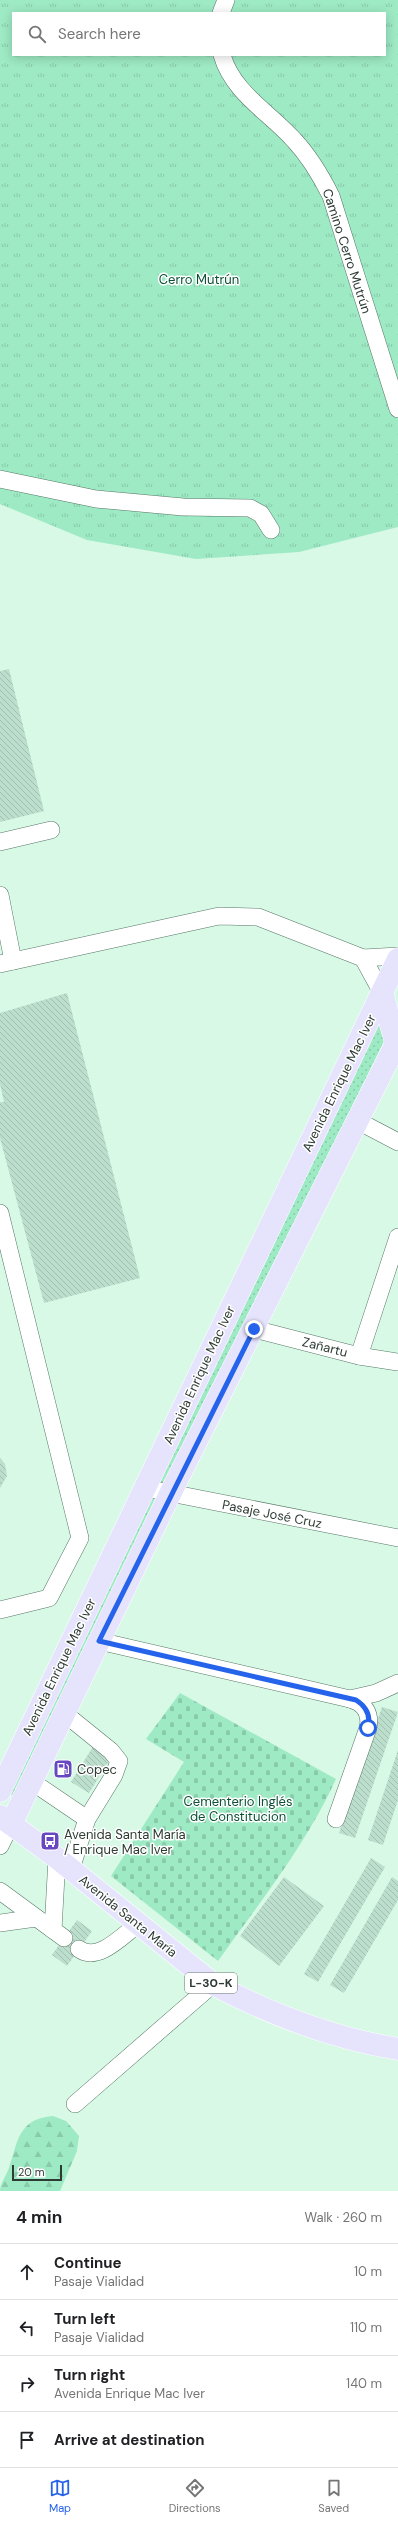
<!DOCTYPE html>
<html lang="en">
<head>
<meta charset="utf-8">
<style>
	body { margin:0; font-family:"DM Sans",sans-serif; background:#f2f2f2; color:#202124 }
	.scale { position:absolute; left:12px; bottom:10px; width:50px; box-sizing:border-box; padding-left:4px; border:2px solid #2e3b34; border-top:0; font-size:11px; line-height:14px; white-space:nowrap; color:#2e3b34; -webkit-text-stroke:3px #fff; paint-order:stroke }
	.stop { position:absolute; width:12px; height:12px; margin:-9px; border:3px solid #2563eb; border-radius:50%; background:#fff }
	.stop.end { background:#2563eb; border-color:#fff; box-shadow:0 1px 4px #0008 }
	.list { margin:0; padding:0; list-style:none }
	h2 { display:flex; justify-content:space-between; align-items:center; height:52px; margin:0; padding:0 16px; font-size:17px }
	h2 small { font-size:13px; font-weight:400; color:#757577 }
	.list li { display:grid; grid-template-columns:26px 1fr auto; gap:12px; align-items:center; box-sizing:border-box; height:56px; padding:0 16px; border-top:1px solid #e0e0e0 }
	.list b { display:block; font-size:15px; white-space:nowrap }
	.list p { margin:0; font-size:13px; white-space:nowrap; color:#757577 }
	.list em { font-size:13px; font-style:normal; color:#757577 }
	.icon { flex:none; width:22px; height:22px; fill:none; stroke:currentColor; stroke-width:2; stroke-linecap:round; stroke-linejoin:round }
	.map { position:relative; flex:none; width:398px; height:2191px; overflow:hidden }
	.search { position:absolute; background:#fff; box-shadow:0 2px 10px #0003; left:12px; right:12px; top:12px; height:44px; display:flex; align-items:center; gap:10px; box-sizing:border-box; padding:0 14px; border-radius:0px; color:#757577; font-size:15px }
	.sheet { height:276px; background:#fff }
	nav { display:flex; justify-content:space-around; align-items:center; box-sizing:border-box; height:56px; border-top:1px solid #e0e0e0; background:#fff; font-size:11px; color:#757577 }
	nav a { display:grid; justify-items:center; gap:2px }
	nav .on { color:#2563eb }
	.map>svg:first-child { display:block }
	.grass { fill:url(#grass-dots) }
	.forest { fill:url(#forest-firs) }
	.cemetery { fill:url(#cemetery-stones) }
	.park { fill:url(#park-tufts); fill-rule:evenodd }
	.building { fill:url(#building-back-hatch) }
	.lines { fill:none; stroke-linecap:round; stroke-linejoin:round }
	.minor-casing { stroke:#587767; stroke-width:18 }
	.major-casing { stroke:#fff; stroke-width:23 }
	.minor { stroke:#fff; stroke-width:17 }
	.major { stroke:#e6e4fd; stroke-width:22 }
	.route { stroke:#2563eb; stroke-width:5 }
	.labels { text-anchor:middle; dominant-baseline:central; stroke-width:3; stroke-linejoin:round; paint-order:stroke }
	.shield { fill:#fff; stroke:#6d7671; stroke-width:1 }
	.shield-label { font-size:12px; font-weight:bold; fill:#2e3b34 }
	.street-label { font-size:13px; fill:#2e3b34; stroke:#fff }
	.park-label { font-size:13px; fill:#0b4f35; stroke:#fff }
	.poi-label { font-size:13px; fill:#2e3b34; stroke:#fff; text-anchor:start }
</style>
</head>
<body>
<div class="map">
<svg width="398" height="2191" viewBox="0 0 398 2191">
	<defs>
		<pattern id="grass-dots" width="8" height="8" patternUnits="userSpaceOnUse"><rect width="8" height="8" fill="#9eeac4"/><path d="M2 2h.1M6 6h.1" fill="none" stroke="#88caa9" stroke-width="1.8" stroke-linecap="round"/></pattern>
		<pattern id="forest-firs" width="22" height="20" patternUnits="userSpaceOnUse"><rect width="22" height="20" fill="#9eeac4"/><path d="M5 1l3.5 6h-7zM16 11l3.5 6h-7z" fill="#88caa9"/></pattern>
		<pattern id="cemetery-stones" width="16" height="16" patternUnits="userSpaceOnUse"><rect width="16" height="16" fill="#9eeac4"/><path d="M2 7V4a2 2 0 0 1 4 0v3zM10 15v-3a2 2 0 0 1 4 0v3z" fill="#88caa9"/></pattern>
		<pattern id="park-tufts" width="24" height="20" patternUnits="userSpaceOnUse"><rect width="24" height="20" fill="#9eeac4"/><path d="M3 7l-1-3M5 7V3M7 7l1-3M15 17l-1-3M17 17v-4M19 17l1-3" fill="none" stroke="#88caa9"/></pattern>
		<pattern id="building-back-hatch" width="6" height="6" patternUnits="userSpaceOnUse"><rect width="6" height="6" fill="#bcdecc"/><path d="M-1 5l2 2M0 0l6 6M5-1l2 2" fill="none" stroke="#a2bfb0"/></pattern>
	</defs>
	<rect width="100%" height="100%" fill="#d7f9e6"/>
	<!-- grass -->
	<path class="grass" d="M386,1020L384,1041L17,1799L4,1789L375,1026Z"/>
	<!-- forest -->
	<path class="forest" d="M53,2116L66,2121L79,2136L77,2151L60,2191H0C0,2184 6,2176 9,2168C18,2141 18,2119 53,2116Z"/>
	<!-- cemetery -->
	<path class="cemetery" d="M180,1693L336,1779C306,1845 259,1903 218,1961L111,1876L184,1762L146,1739Z"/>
	<!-- park -->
	<path class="park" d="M0,0H398V527L299,552L196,559L87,540L0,504ZM13,13H385V55H13Z"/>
	<!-- building -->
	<g class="building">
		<path d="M9,669L44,811L0,822V671Z"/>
		<path d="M67,993L140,1278L44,1303L0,1138V1102H4L0,1084V1013Z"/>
		<path d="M0,1458L5,1464L7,1476L0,1488Z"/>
		<path d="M382,1707L398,1712L355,1838L339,1833Z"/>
		<path d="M94,1745L112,1756L89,1793L71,1782Z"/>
		<path d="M398,1750V1800L383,1845L368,1840Z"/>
		<path d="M371,1858L385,1867L318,1982L304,1974Z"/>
		<path d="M284,1877L324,1906L279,1966L240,1936Z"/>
		<path d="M392,1877L398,1881V1900L344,1993L330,1985Z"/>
		<path d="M77,1920L92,1931L67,1966L52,1955Z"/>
	</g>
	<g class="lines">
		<defs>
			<g id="minor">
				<path d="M221,13L226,0"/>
				<path d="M222,55C233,93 269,112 294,140C310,157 321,176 331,196L398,409"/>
				<path d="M0,479L96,499L183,507L250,508L261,514L271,530"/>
				<path d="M0,842L51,830"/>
				<path d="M0,895L13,961"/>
				<path d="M363,958L382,993"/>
				<path d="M0,964L219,916L258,917L363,958L398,956"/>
				<path d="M358,1121L398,1142"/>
				<path d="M0,1213L80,1538L49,1598L0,1610"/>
				<path d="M254,1329L359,1356L398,1362"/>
				<path d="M359,1356L398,1237"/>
				<path d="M145,1488L398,1538"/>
				<path d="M99,1641L350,1699C365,1703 371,1714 368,1728L336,1819"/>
				<path d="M350,1699L376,1693L398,1683"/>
				<path d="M64,1713L111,1751L119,1761L114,1775L87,1819L71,1869"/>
				<path d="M31,1781L87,1819"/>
				<path d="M0,1846L11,1824"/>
				<path d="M0,1891L64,1938"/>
				<path d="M0,1923L36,1918"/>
				<path d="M53,1930L57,1858"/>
				<path d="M79,1949C98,1963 123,1935 137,1925"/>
				<path d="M75,2104L213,1984"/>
			</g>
			<g id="major">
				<path d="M382,993L396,1043"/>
				<path d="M0,1791L398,959"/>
				<path d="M0,1816L57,1858L213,1984C272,2015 332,2038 398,2049"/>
				<path d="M11,1824L170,1494L398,1040"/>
			</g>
		</defs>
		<!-- minor casing -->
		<use href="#minor" class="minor-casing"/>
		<!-- major casing -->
		<use href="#major" class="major-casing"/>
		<!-- minor -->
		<use href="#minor" class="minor"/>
		<!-- major -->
		<use href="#major" class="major"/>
	</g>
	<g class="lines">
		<!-- route -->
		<path class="route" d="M254,1329L99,1641L356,1700C367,1707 371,1716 368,1728"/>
	</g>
	<!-- icons -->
	<defs>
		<symbol id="fuel-square" viewBox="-11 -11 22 22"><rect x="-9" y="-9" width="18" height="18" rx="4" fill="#6748c0" stroke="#fff"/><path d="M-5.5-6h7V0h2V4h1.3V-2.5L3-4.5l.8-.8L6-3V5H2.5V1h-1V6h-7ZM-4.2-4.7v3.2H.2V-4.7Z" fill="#fff"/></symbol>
		<symbol id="bus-square" viewBox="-11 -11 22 22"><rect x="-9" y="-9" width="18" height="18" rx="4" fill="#6748c0" stroke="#fff"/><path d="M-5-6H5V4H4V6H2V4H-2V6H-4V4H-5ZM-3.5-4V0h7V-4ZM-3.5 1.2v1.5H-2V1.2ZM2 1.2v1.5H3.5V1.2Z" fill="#fff"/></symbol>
	</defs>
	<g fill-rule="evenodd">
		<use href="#fuel-square" x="52" y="1758" width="22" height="22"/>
		<use href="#bus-square" x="39" y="1830" width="22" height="22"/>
	</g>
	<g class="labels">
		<!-- shield labels -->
		<rect class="shield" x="185" y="1973" width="52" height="20" rx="3"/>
		<g class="shield-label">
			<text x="211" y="1983">L-30-K</text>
		</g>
		<!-- street labels -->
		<g class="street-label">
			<text transform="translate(347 251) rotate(72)">Camino Cerro Mutrún</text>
			<text transform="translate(339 1083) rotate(-64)">Avenida Enrique Mac Iver</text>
			<text transform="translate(325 1347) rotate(14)">Zañartu</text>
			<text transform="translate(199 1375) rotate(-65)">Avenida Enrique Mac Iver</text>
			<text transform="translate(272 1514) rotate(11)">Pasaje José Cruz</text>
			<text transform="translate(59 1667) rotate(-64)">Avenida Enrique Mac Iver</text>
			<text transform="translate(128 1916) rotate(39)">Avenida Santa María</text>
		</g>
		<!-- park labels -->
		<g class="park-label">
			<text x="199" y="279">Cerro Mutrún</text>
			<text x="238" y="1801">Cementerio Inglés<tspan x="238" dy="15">de Constitucion</tspan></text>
		</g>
		<!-- poi labels -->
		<g class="poi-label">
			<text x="77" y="1769">Copec</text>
			<text x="64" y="1834">Avenida Santa María<tspan x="64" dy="15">/ Enrique Mac Iver</tspan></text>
		</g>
	</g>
</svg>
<div class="scale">20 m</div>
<div class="stop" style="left:368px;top:1728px"></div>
<div class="stop end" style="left:254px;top:1329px"></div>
<div class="search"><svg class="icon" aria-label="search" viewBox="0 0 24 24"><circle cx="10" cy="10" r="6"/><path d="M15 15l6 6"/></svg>Search here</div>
</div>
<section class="sheet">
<h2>4 min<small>Walk · 260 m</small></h2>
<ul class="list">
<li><svg class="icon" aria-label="ahead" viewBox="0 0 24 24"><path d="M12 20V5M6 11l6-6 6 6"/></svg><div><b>Continue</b><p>Pasaje Vialidad</p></div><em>10 m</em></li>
<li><svg class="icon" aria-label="left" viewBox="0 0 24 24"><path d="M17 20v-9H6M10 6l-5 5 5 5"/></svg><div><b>Turn left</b><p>Pasaje Vialidad</p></div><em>110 m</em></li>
<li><svg class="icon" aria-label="right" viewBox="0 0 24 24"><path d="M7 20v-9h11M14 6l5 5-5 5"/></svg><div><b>Turn right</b><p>Avenida Enrique Mac Iver</p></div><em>140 m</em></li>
<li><svg class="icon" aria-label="arrive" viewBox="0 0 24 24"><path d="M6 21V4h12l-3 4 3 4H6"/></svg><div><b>Arrive at destination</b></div></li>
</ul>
</section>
<nav>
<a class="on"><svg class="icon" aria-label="map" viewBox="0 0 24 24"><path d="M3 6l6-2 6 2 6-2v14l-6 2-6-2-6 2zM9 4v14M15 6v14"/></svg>Map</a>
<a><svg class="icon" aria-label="directions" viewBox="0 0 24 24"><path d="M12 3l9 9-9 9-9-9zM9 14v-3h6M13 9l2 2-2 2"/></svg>Directions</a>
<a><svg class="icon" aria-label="saved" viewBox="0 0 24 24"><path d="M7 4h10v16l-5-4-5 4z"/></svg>Saved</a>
</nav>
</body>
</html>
